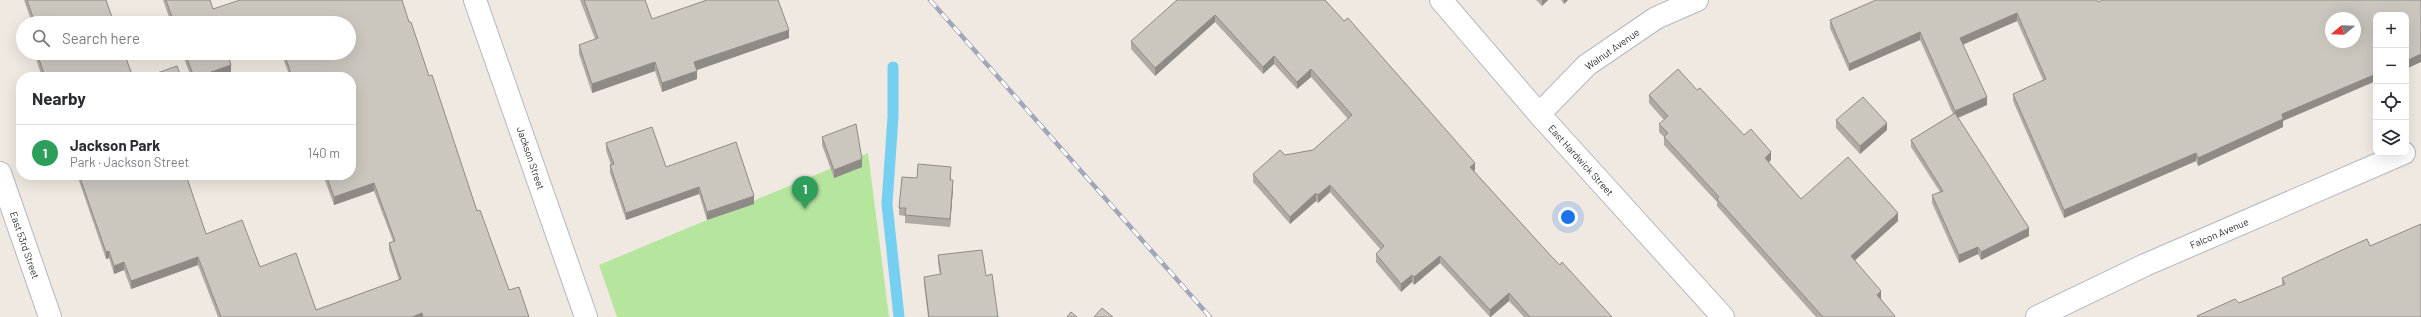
<!DOCTYPE html>
<html lang="en">
<head>
<meta charset="utf-8">
<style>
	body { margin:0; font-family:Barlow,sans-serif; background:#f2f2f3; color:#2b2b33 }
	.controls { position:absolute; right:12px; top:12px; display:grid; overflow:hidden; border-radius:8px; box-shadow:0 4px 16px #0002 }
	.controls button { width:36px; height:36px; display:grid; place-items:center; padding:0; border:0; border-bottom:1px solid #e1e1e2; background:#fff; color:#2b2b33; font:20px sans-serif }
	.compass { position:absolute; left:2325px; top:12px; width:36px; height:36px; border-radius:50%; background:#fff; box-shadow:0 4px 16px #0002; rotate:251deg }
	.you { position:absolute; left:1568px; top:217px; width:14px; height:14px; margin:-10px; border:3px solid #fff; border-radius:50%; background:#1a73e8; box-shadow:0 0 0 6px #1a73e833 }
	.badge { display:grid; place-items:center; width:26px; height:26px; border-radius:50%; background:#4264fb; color:#fff; font-size:13px; font-weight:700 }
	.pin { position:absolute; translate:-50% -33px; filter:drop-shadow(0 1px 2px #0008) }
	.pin::after { content:''; position:absolute; top:21px; width:14px; height:12px; background:inherit; clip-path:polygon(0 0,100% 0,50% 100%) }
	.list { margin:0; padding:0; list-style:none }
	h2 { display:flex; justify-content:space-between; align-items:center; height:52px; margin:0; padding:0 16px; font-size:17px }
	h2 small { font-size:13px; font-weight:400; color:#7c7c81 }
	.list li { display:grid; grid-template-columns:26px 1fr auto; gap:12px; align-items:center; box-sizing:border-box; height:56px; padding:0 16px; border-top:1px solid #e1e1e2 }
	.list b { display:block; font-size:15px; white-space:nowrap }
	.list p { margin:0; font-size:13px; white-space:nowrap; color:#7c7c81 }
	.list em { font-size:13px; font-style:normal; color:#7c7c81 }
	.icon { flex:none; width:22px; height:22px; fill:none; stroke:currentColor; stroke-width:2; stroke-linecap:round; stroke-linejoin:round }
	.map { position:relative; flex:none; width:2421px; height:317px; overflow:hidden }
	.search { position:absolute; background:#fff; box-shadow:0 4px 16px #0002; left:16px; top:16px; width:340px; height:44px; display:flex; align-items:center; gap:10px; box-sizing:border-box; padding:0 14px; border-radius:22px; color:#7c7c81; font-size:15px }
	.panel { position:absolute; background:#fff; box-shadow:0 4px 16px #0002; left:16px; top:72px; width:340px; height:108px; border-radius:16px }
	.map>svg:first-child { display:block }
	.green { fill:#b6e59e }
	.lines { fill:none; stroke-linecap:round; stroke-linejoin:round }
	.stream { stroke:#75cff0; stroke-width:11 }
	.street-casing { stroke:#b4b7c1; stroke-width:24 }
	.street { stroke:#fff; stroke-width:22 }
	.rail-casing { stroke:#a3a6b8; stroke-width:4.5 }
	.rail { stroke:#fff; stroke-width:3; stroke-dasharray:9; stroke-linecap:butt }
	.wall { fill:#afaba4 }
	.shaded-wall { fill:#8e8b86 }
	.building { fill:#cbc7bf; stroke:#8e8b86; fill-rule:evenodd }
	.labels { text-anchor:middle; dominant-baseline:central; stroke-width:3; stroke-linejoin:round; paint-order:stroke }
	.street-label { font-size:10px; fill:#2e2e2e; stroke:#fff }
</style>
</head>
<body>
<div class="map">
<svg width="2421" height="317" viewBox="0 0 2421 317">
	<rect width="100%" height="100%" fill="#efe9e1"/>
	<!-- green -->
	<path class="green" d="M868,153L889,317H617L599,265Z"/>
	<g class="lines">
		<!-- stream -->
		<path class="stream" d="M893,67V117L887,204L899,317"/>
		<defs>
			<g id="street">
				<path d="M475,0L586,317"/>
				<path d="M1441,0L1539,114L1723,317"/>
				<path d="M1539,114L1587,65L1656,18L1697,0"/>
				<path d="M0,173L50,317"/>
				<path d="M2037,317L2145,265L2404,153"/>
			</g>
		</defs>
		<!-- street casing -->
		<use href="#street" class="street-casing"/>
		<!-- street -->
		<use href="#street" class="street"/>
		<defs>
			<path id="rail" d="M930,0L1210,317"/>
		</defs>
		<!-- rail casing -->
		<use href="#rail" class="rail-casing"/>
		<!-- rail -->
		<use href="#rail" class="rail"/>
	</g>
	<!-- wall -->
	<g class="wall">
		<path d="M24,0H106L114,23H32Z"/>
		<path d="M163,0H210L213,9L409,22L429,76L477,211L509,290L529,317H218L198,265L131,289L124,270L114,274L109,258L106,259L77,175H189L186,176L206,234L260,267L316,310L399,280L389,250V243L393,241L374,191L334,205L323,175H351V77H290L281,53H349V23H171Z"/>
		<path d="M580,0H645L652,19L789,38L697,70V79L662,92L655,71L592,93L579,54V45L595,39Z"/>
		<path d="M1177,0H1325L1475,170L1474,171L1551,256L1612,317H1524L1509,301L1491,317H1490L1440,263L1414,285L1412,282L1401,292L1376,262V254L1381,250L1330,192L1318,203L1316,201L1290,224L1253,182V174L1285,155L1313,150L1348,119L1311,77L1297,89L1274,64L1263,74L1215,22L1155,76L1131,49V41Z"/>
		<path d="M1536,0H1548L1542,6Z"/>
		<path d="M1561,0H1568L1564,4Z"/>
		<path d="M2098,2L2283,121V127L2198,166L2196,161L2064,218L2013,101V94L2043,80L2017,21L1963,44L1987,105L1958,118L2029,236L1981,260L1978,254L1959,263L1932,203V195L1940,192L1911,147V140L1953,114L1920,40L1849,71L1830,28V20Z"/>
		<path d="M34,53H124L133,77H42Z"/>
		<path d="M182,53H232L227,55L231,73L220,77H191Z"/>
		<path d="M1697,90L1744,135L1771,160L1768,162L1801,199L1898,221L1855,260L1881,299L1895,317H1816L1717,206V202L1664,145V137L1659,132V124L1664,120L1649,103V95Z"/>
		<path d="M1836,120L1887,130L1860,154L1836,128Z"/>
		<path d="M822,137L862,167L834,178L822,145Z"/>
		<path d="M606,143L666,167L754,204L707,220L699,194L626,220L610,173V165H611L606,150Z"/>
		<path d="M951,174V180L953,188L950,227L905,223V216L899,215V208L917,178Z"/>
		<path d="M2370,246L2421,317H2197V316L2239,303L2282,285V278Z"/>
		<path d="M938,255L986,276L998,317H928L924,284V277L940,275L938,263Z"/>
	</g>
	<!-- shaded-wall -->
	<g class="shaded-wall">
		<path d="M1542,0H1548L1542,6Z"/>
		<path d="M1564,0H1568L1564,4Z"/>
		<path d="M2017,13V21L1960,46V38Z"/>
		<path d="M1215,15V22L1155,76V68Z"/>
		<path d="M789,30V38L694,71V62Z"/>
		<path d="M1920,32V40L1849,71V64Z"/>
		<path d="M2421,54V62L2406,69V61Z"/>
		<path d="M1274,56V64L1263,74V67Z"/>
		<path d="M655,62V71L592,93V84Z"/>
		<path d="M231,65V73L220,77H197Z"/>
		<path d="M1311,69V77L1297,89V82Z"/>
		<path d="M697,71V79L662,92V83Z"/>
		<path d="M2376,74V81L2283,121V127L2198,166V158L2282,114Z"/>
		<path d="M1987,97V105L1955,119V111Z"/>
		<path d="M1887,123V130L1860,154V146Z"/>
		<path d="M1771,152V160L1765,166V158Z"/>
		<path d="M2196,153V161L2064,218V210Z"/>
		<path d="M862,159V167L834,178V170Z"/>
		<path d="M1475,163V170L1470,175V167Z"/>
		<path d="M953,180V188L950,227V219Z"/>
		<path d="M374,183V191L334,205V197Z"/>
		<path d="M1330,185V192L1318,203V195Z"/>
		<path d="M699,187V194L626,220V213Z"/>
		<path d="M1316,193V201L1290,224V217Z"/>
		<path d="M754,196V204L707,220V212Z"/>
		<path d="M1898,213V221L1851,264V256Z"/>
		<path d="M2029,228V236L1981,260V252Z"/>
		<path d="M1978,247V254L1959,263V255Z"/>
		<path d="M109,251V258L106,259V252Z"/>
		<path d="M1440,256V263L1414,285V277Z"/>
		<path d="M198,257V265L131,289V281Z"/>
		<path d="M124,262V270L114,274V266Z"/>
		<path d="M1412,275V282L1401,292V284Z"/>
		<path d="M1881,291V299L1877,303V295Z"/>
		<path d="M1509,293V301L1490,317V310Z"/>
		<path d="M422,313V317H412Z"/>
	</g>
	<!-- building -->
	<g class="building">
		<path d="M27,0H106L114,23H35Z"/>
		<path d="M166,0H210L213,9L240,0H402L409,22H411L429,76L432,75L477,211L480,210L509,290L519,287L529,317H423L422,313L412,317H221L198,257L131,281L124,262L114,266L109,251L106,252L79,175H186L206,234L242,220L260,267L296,253L316,310L401,279L389,243L395,241L374,183L334,197L326,175H351V77H292L284,53H349V23H174Z"/>
		<path d="M584,0H645L652,19L707,0H778L789,30L694,62L697,71L662,83L655,62L592,84L579,45L598,38Z"/>
		<path d="M1177,0H1325L1344,21L1348,18L1475,163L1470,167L1551,256L1560,265L1562,262L1612,317H1530L1509,293L1490,310L1440,256L1414,277L1412,275L1401,284L1376,254L1384,246L1330,185L1318,195L1316,193L1290,217L1253,174L1280,150L1285,155L1313,150L1352,115L1311,69L1297,82L1274,56L1263,67L1215,15L1155,68L1131,41Z"/>
		<path d="M1876,0H2097L2098,2L2103,0H2421V54L2406,61V15H2376V74L2282,114L2283,119L2198,158L2196,153L2064,210L2013,94L2046,79L2017,13L1960,38L1987,97L1955,111L1920,32L1849,64L1830,20ZM2331,18H2355V42H2331Z"/>
		<path d="M37,53H124L133,77H45Z"/>
		<path d="M185,53H227L231,65L197,77H194Z"/>
		<path d="M177,66L181,77H146Z"/>
		<path d="M1678,69L1697,90L1700,88L1744,135L1751,129L1771,152L1765,158L1801,199L1848,157L1898,213L1851,256L1881,291L1877,295L1895,316L1894,317H1823L1717,199L1719,197L1664,137L1668,133L1659,124L1668,116L1649,95Z"/>
		<path d="M1863,97L1887,123L1860,146L1836,120Z"/>
		<path d="M1955,113L2029,228L1981,252L1978,247L1959,255L1932,195L1943,191L1911,140Z"/>
		<path d="M856,124L862,159L834,170L822,137Z"/>
		<path d="M652,127L666,167L736,142L754,196L707,212L699,187L626,213L610,165L614,164L606,143Z"/>
		<path d="M918,164L951,167L950,180H953L950,219L905,215L906,208H899L902,177L917,178Z"/>
		<path d="M2421,224V317H2198L2197,316L2235,299L2239,303L2285,284L2282,278L2340,251L2367,239L2370,246Z"/>
		<path d="M982,250L986,276L992,274L998,317H929L924,277L941,274L938,255Z"/>
		<path d="M1102,308L1113,317H1094Z"/>
		<path d="M1071,312L1077,317H1067Z"/>
	</g>
	<g class="labels">
		<!-- street labels -->
		<g class="street-label">
			<text transform="translate(1612 49) rotate(-35)">Walnut Avenue</text>
			<text transform="translate(531 158) rotate(71)">Jackson Street</text>
			<text transform="translate(1581 160) rotate(48)">East Hardwick Street</text>
			<text transform="translate(2219 233) rotate(-23)">Falcon Avenue</text>
			<text transform="translate(25 245) rotate(71)">East 53rd Street</text>
		</g>
	</g>
</svg>
<div class="controls">
<button>+</button>
<button>−</button>
<button><svg class="icon" aria-label="locate" viewBox="0 0 24 24"><circle cx="12" cy="12" r="6"/><path d="M12 2v4M12 18v4M2 12h4M18 12h4"/></svg></button>
<button><svg class="icon" aria-label="layers" viewBox="0 0 24 24"><path d="M12 4l9 5-9 5-9-5zM3 14l9 5 9-5"/></svg></button>
</div>
<svg class="compass" viewBox="-18 -18 36 36"><path d="M0-13l5 13h-10z" fill="#e53935"/><path d="M0 13l5-13h-10z" fill="#7c7c81"/></svg>
<div class="you"></div>
<div class="pin badge" style="left:805px;top:209px;background:#2e9e5b">1</div>
<div class="search"><svg class="icon" aria-label="search" viewBox="0 0 24 24"><circle cx="10" cy="10" r="6"/><path d="M15 15l6 6"/></svg>Search here</div>
<section class="panel">
<h2>Nearby<small></small></h2>
<ul class="list">
<li><span class="badge" style="background:#2e9e5b">1</span><div><b>Jackson Park</b><p>Park · Jackson Street</p></div><em>140 m</em></li>
</ul>
</section>
</div>
</body>
</html>
